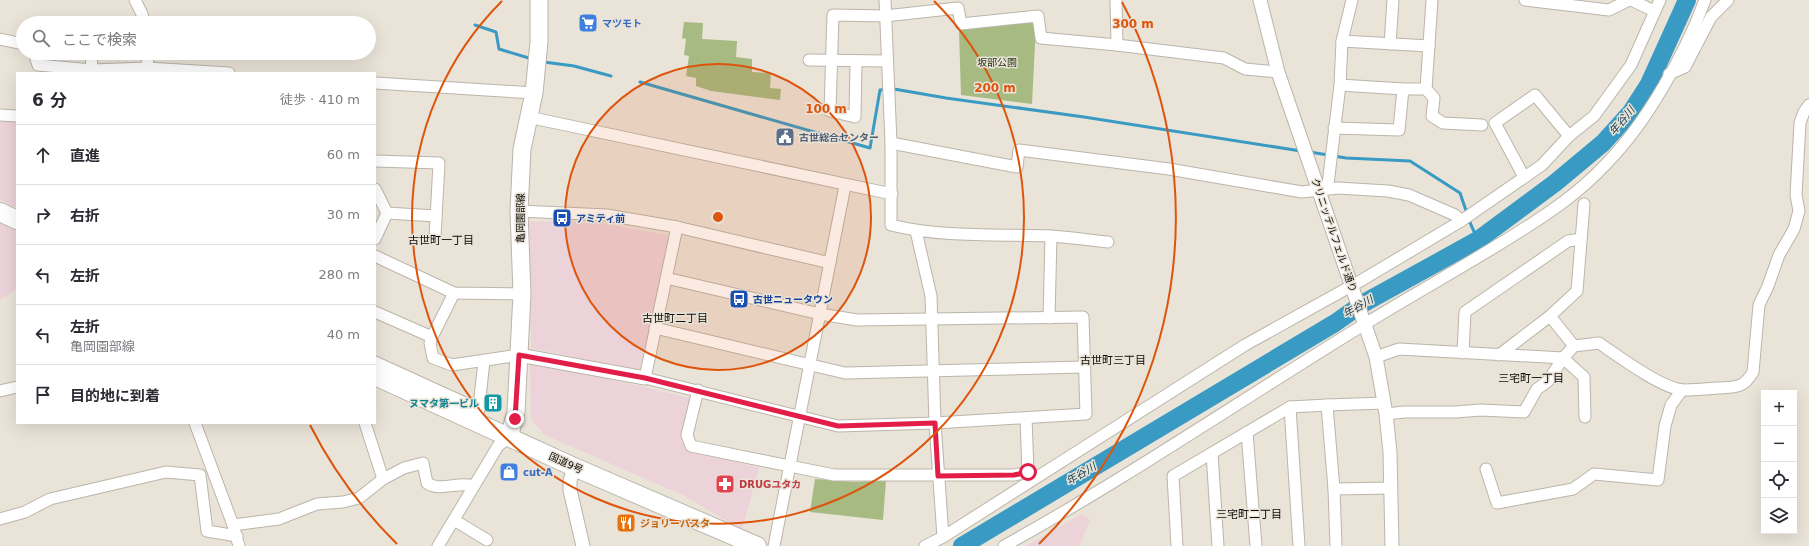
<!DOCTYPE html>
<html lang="ja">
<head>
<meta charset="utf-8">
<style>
	body { margin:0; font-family:"DejaVu Sans","Noto Sans JP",sans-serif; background:#f2f2f3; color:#2b2b33 }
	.controls { position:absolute; right:12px; bottom:12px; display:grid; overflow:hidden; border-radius:0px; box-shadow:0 4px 16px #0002 }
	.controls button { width:36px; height:36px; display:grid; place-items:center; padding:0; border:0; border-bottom:1px solid #e1e1e2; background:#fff; color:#2b2b33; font:20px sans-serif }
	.stop { position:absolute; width:12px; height:12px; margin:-9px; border:3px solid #e11d48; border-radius:50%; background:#fff }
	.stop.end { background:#e11d48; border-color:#fff; box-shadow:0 1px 4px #0008 }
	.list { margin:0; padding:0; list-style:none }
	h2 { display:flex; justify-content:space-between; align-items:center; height:52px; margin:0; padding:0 16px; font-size:17px }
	h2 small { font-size:13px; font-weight:400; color:#7c7c81 }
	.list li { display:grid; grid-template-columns:26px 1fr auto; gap:12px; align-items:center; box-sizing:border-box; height:60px; padding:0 16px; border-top:1px solid #e1e1e2 }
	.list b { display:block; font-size:15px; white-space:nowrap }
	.list p { margin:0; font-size:13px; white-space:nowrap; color:#7c7c81 }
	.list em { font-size:13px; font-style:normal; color:#7c7c81 }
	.icon { flex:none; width:22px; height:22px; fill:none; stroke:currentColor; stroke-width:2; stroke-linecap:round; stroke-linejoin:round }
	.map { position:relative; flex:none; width:1809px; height:546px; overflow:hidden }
	.search { position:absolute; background:#fff; box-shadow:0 4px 16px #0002; left:16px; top:16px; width:360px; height:44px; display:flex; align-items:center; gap:10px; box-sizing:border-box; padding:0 14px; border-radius:22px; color:#7c7c81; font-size:15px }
	.panel { position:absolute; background:#fff; box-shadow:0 4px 16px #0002; left:16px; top:72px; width:360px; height:352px; border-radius:0px }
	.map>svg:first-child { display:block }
	.commercial { fill:#ecd2d9 }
	.green { fill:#a6ba82 }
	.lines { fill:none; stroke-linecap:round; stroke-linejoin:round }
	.stream { stroke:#399bc4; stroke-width:3 }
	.river { stroke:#399bc4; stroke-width:18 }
	.minor-casing { stroke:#bbb5aa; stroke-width:13 }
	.tertiary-casing { stroke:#bbb5aa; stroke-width:15 }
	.primary-casing { stroke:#bbb5aa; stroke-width:19 }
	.trunk-casing { stroke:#bbb5aa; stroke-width:20 }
	.minor { stroke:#fff; stroke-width:11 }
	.tertiary { stroke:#fff; stroke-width:13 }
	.primary { stroke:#fff; stroke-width:17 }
	.trunk { stroke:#fff; stroke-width:18 }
	.route { stroke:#e11d48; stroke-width:5 }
	.ring { fill:none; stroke:#dd550c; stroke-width:2 }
	.labels { text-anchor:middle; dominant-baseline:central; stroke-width:3; stroke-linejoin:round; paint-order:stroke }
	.shop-label { font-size:10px; font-weight:bold; fill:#366cbe; stroke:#eae3d8; text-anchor:start }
	.park-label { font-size:10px; fill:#283312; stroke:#eae3d8 }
	.service-label { font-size:10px; font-weight:bold; fill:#4e5e75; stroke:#eae3d8; text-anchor:start }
	.street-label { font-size:10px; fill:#0e0b08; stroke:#eae3d8 }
	.transit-label { font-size:10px; font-weight:bold; fill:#164399; stroke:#eae3d8; text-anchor:start }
	.culture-label { font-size:10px; font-weight:bold; fill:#0d838f; stroke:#eae3d8; text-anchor:end }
	.health-label { font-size:10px; font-weight:bold; fill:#be3a42; stroke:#eae3d8; text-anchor:start }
	.food-label { font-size:10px; font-weight:bold; fill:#c56008; stroke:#eae3d8; text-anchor:start }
	.water-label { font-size:11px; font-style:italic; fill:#133d4f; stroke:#eae3d8 }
	.neighbourhood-label { font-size:11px; fill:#0e0b08; stroke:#eae3d8 }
	.centre { fill:#dd550c; stroke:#eae3d8; stroke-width:2 }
	.ring-label { font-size:12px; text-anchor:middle; font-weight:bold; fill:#dd550c; stroke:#eae3d8; stroke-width:3; stroke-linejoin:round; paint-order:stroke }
</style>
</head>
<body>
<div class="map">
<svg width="1809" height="546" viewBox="0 0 1809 546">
	<rect width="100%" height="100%" fill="#eae3d8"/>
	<!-- commercial -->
	<g class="commercial">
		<path d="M0,118L17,119V208L0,200Z"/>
		<path d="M0,221L17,229V288L0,300Z"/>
		<path d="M524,221L601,223L667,235L672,239L642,368L636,370L531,348V329H526Z"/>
		<path d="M530,363L591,375L691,398L681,441L687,449L759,468L742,530L685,496L545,435L531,419Z"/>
		<path d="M1082,514L1090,520L1079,546H1026Z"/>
	</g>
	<!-- green -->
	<g class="green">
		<path d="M1031,20L1036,24L1032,104L961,95L959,29Z"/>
		<path d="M684,22L703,23L702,39L737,41L736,57L752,59V72L771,73L770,88L781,89L780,100L711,91L696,86V78L686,76L689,56L684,55L686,39L682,38Z"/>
		<path d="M815,479L855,482L886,480L883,520L810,512Z"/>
	</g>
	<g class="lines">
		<!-- stream -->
		<g class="stream">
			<path d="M475,25L496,32L499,49L532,59"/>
			<path d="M544,62L574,66L611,76"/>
			<path d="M640,82L870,148L880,90L894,89L946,98L1084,117L1301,151"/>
			<path d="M1310,152L1346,158L1410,161L1460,193L1471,225L1478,240"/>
		</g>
		<!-- river -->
		<path class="river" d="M962,546L1335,323L1362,304L1478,240L1555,183L1603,143L1631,112L1649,84L1687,0"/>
		<defs>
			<g id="minor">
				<path d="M135,0L142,14L144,23"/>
				<path d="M885,0L891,143V225C943,238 997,234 1050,236C1069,237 1088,240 1108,242"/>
				<path d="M1116,0L1117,45"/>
				<path d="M1525,0L1609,10L1629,0"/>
				<path d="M1631,0L1654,11"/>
				<path d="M0,39L23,44"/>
				<path d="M1342,41L1429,46"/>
				<path d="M1390,44L1393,0"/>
				<path d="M34,53L38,65L92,70L147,68L229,73"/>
				<path d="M91,53L92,70"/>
				<path d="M809,60L887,61"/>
				<path d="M856,61L855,117L830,111L833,15L885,16L958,8L961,24L1038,16L1041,38L1117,45L1224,58L1245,69L1278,72"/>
				<path d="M147,73L148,53"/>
				<path d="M1669,74L1685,67L1711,17L1728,0"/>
				<path d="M375,83L534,93"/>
				<path d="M1340,85L1403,89H1426L1432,0"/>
				<path d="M1426,89L1434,98L1432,116L1443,123L1482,125"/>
				<path d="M0,115L17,116"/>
				<path d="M528,117L892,194"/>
				<path d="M1334,128L1399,130L1403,89"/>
				<path d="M891,143L1017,167L1019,150L1169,169L1302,192L1338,188L1388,191L1409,195L1455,215L1461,221"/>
				<path d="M375,161L439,163L435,237"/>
				<path d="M1524,177L1495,123L1535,95L1569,136"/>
				<path d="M375,189L387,213L375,239"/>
				<path d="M1320,191L1328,184L1340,85L1342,41L1352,0"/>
				<path d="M519,211L607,215L677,227L830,263"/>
				<path d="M387,213L436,216"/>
				<path d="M916,231L931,296L935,423L943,537"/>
				<path d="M375,256L454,293L522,294"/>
				<path d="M666,278L820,314L857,320L1083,317L1086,414L935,423L838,426L645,378L677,227"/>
				<path d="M454,293L432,337L430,343L433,358L452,365L519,355"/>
				<path d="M375,312L432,337"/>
				<path d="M1550,316L1574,346"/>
				<path d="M1049,318L1051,236"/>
				<path d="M655,328L845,373L1083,367"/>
				<path d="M1463,353L1465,312L1568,241L1581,239"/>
				<path d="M1499,355L1550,316L1577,291L1584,204"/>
				<path d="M1376,357L1399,349L1563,358L1584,377L1585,417"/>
				<path d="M375,362L478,409"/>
				<path d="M698,390L687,435L691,446L834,475H1014L1028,472L1026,418"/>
				<path d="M0,391L17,387"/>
				<path d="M1327,405L1384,403"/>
				<path d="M1290,407L1299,546"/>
				<path d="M1386,414L1404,412H1456L1480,410L1524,412L1537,389L1548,381L1563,358L1574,346L1599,343C1618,356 1661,388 1683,390C1694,390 1706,389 1717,388C1735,387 1743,389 1753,372L1759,305L1768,286L1779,255L1794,229L1799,211L1796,195L1800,123L1804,112L1809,105"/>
				<path d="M478,416L484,361"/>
				<path d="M195,423L233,525L239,546"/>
				<path d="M365,423L383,479"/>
				<path d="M1247,432L1256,546"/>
				<path d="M1212,453L1218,546"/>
				<path d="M1486,469L1497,503L1573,489L1594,474L1658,480L1665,426L1671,405L1682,390"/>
				<path d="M1334,489L1390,488"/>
				<path d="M0,519L25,512L50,499L166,472L200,475L207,531L237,536"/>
				<path d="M454,520L487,540"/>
				<path d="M233,525L279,519L317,504L343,502L359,498L383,479L404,468L423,463L427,483C439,492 460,481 474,486"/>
				<path d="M438,546L498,446L509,437"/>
				<path d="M774,546L845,186"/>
				<path d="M925,546L943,537L1245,345L1362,280L1461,221L1542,165L1569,136L1594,116L1631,65L1660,0"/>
				<path d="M1004,546C1127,478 1244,398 1365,324C1415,293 1467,265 1517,233C1551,212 1580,192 1607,163C1647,122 1685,54 1705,0"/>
				<path d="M1177,546L1173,476L1290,407L1327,405L1334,489L1336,546"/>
			</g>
			<g id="tertiary">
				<path d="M1260,0L1278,72L1376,357L1386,414L1390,452L1392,546"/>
				<path d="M519,355L645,378"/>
				<path d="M574,467L570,481V490L583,546"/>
			</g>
			<path id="primary" d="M509,437L516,412L522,294L519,211L522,149L534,93L539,42V0"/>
			<g id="trunk">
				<path d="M0,212L17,220"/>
				<path d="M375,376L574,467L757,546"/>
			</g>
		</defs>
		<!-- minor casing -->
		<use href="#minor" class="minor-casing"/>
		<!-- tertiary casing -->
		<use href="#tertiary" class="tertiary-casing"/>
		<!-- primary casing -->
		<use href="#primary" class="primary-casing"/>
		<!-- trunk casing -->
		<use href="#trunk" class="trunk-casing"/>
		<!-- minor -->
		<use href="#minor" class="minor"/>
		<!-- tertiary -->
		<use href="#tertiary" class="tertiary"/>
		<!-- primary -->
		<use href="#primary" class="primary"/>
		<!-- trunk -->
		<use href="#trunk" class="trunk"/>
	</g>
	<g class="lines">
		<!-- route -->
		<path class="route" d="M515,419L519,355L645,378L838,426L935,423L938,476L1014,475L1028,472"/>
	</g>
	<!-- distance rings -->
	<circle cx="718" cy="217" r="153" fill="#dd550c" fill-opacity=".12"/>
	<g class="ring">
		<circle cx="718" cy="217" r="153"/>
		<path d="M934 1A306 306 0 1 1 502 1"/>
		<path d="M397 544A458 458 0 0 1 310 425M1122 2A458 458 0 0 1 1039 544"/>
	</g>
	<!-- icons -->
	<defs>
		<symbol id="supermarket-square" viewBox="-11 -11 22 22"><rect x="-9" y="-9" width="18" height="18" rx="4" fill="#3f7fe0" stroke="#eae3d8"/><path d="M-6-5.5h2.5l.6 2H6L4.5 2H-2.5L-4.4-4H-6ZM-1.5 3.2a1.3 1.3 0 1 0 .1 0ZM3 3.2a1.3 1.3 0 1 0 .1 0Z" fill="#fff"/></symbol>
		<symbol id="civic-square" viewBox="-11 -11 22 22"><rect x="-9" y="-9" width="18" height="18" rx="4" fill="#5c6f8a" stroke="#eae3d8"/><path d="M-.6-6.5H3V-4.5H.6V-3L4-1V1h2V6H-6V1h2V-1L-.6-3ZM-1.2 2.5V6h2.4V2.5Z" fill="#fff"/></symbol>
		<symbol id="bus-square" viewBox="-11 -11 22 22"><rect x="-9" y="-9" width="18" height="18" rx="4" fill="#1a4fb4" stroke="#eae3d8"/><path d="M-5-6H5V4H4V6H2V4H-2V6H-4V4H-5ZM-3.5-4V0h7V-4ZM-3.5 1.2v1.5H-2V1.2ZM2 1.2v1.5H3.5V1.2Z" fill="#fff"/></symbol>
		<symbol id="building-square" viewBox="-11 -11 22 22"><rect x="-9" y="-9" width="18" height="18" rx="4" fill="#0f9aa8" stroke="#eae3d8"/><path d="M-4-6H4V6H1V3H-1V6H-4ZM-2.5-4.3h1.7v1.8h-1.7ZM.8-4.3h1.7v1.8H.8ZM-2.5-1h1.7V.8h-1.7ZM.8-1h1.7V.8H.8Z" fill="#fff"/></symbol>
		<symbol id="shop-square" viewBox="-11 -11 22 22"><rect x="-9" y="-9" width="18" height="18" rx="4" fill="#3f7fe0" stroke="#eae3d8"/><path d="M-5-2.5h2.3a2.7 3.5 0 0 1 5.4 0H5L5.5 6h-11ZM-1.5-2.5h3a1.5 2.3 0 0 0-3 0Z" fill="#fff"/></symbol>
		<symbol id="pharmacy-square" viewBox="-11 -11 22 22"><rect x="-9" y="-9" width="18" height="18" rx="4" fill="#e0444e" stroke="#eae3d8"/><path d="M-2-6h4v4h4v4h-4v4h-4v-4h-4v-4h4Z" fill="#fff"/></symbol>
		<symbol id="restaurant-square" viewBox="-11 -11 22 22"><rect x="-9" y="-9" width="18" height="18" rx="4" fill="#e8710a" stroke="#eae3d8"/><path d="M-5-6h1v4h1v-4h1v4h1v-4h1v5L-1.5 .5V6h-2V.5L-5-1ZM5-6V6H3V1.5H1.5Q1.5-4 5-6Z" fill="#fff"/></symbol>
	</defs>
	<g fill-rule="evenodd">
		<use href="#supermarket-square" x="577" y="12" width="22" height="22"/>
		<use href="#civic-square" x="774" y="126" width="22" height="22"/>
		<use href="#bus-square" x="551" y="207" width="22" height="22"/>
		<use href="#bus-square" x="728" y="288" width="22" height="22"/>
		<use href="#building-square" x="482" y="392" width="22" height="22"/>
		<use href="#shop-square" x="498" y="461" width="22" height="22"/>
		<use href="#pharmacy-square" x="714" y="473" width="22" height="22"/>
		<use href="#restaurant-square" x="615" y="512" width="22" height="22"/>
	</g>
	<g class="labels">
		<!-- shop labels -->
		<g class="shop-label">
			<text x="602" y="23">マツモト</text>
			<text x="523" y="472">cut-A</text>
		</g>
		<!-- park labels -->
		<g class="park-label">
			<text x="997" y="62">坂部公園</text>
		</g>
		<!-- service labels -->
		<g class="service-label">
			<text x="799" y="137">古世総合センター</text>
		</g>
		<!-- street labels -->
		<g class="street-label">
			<text transform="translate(520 218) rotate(-90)">亀岡園部線</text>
			<text transform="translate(1334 235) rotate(71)">クリニッテルフェルド通り</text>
			<text transform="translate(566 463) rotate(24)">国道9号</text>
		</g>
		<!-- transit labels -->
		<g class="transit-label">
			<text x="576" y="218">アミティ前</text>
			<text x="753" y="299">古世ニュータウン</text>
		</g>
		<!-- culture labels -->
		<g class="culture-label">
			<text x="479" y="403">ヌマタ第一ビル</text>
		</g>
		<!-- health labels -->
		<g class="health-label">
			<text x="739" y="484">DRUGユタカ</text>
		</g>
		<!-- food labels -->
		<g class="food-label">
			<text x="640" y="523">ジョリーパスタ</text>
		</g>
		<!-- water labels -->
		<g class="water-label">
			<text transform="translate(1622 121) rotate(-50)">年谷川</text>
			<text transform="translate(1358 307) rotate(-30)">年谷川</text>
			<text transform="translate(1081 474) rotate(-31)">年谷川</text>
		</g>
		<!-- neighbourhood labels -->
		<g class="neighbourhood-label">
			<text x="441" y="240">古世町一丁目</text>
			<text x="675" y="318">古世町二丁目</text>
			<text x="1113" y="360">古世町三丁目</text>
			<text x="1531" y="378">三宅町一丁目</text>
			<text x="1249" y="514">三宅町二丁目</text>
		</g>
	</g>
	<circle cx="718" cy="217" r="6" class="centre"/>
	<g class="ring-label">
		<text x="1133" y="28">300 m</text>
		<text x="995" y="92">200 m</text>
		<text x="826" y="113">100 m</text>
	</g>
</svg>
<div class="controls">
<button>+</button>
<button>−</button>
<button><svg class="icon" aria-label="locate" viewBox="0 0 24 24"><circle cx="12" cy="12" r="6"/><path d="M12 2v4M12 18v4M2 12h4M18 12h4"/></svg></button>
<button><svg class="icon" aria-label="layers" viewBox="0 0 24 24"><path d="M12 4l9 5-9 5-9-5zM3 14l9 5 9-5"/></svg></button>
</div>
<div class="stop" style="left:1028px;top:472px"></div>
<div class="stop end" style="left:515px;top:419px"></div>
<div class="search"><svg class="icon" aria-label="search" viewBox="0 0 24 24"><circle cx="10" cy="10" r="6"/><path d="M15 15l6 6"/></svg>ここで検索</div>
<section class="panel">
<h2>6 分<small>徒歩 · 410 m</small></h2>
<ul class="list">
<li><svg class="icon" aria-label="ahead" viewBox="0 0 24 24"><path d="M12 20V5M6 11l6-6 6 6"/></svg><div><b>直進</b></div><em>60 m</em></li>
<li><svg class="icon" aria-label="right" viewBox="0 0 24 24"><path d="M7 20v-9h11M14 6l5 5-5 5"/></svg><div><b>右折</b></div><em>30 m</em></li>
<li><svg class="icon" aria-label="left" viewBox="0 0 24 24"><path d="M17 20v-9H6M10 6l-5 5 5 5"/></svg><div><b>左折</b></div><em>280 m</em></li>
<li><svg class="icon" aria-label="left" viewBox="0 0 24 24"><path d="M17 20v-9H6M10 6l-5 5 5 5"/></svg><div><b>左折</b><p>亀岡園部線</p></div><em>40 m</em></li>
<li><svg class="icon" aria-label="arrive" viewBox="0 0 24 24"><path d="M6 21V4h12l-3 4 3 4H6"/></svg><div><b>目的地に到着</b></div></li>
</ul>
</section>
</div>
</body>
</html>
